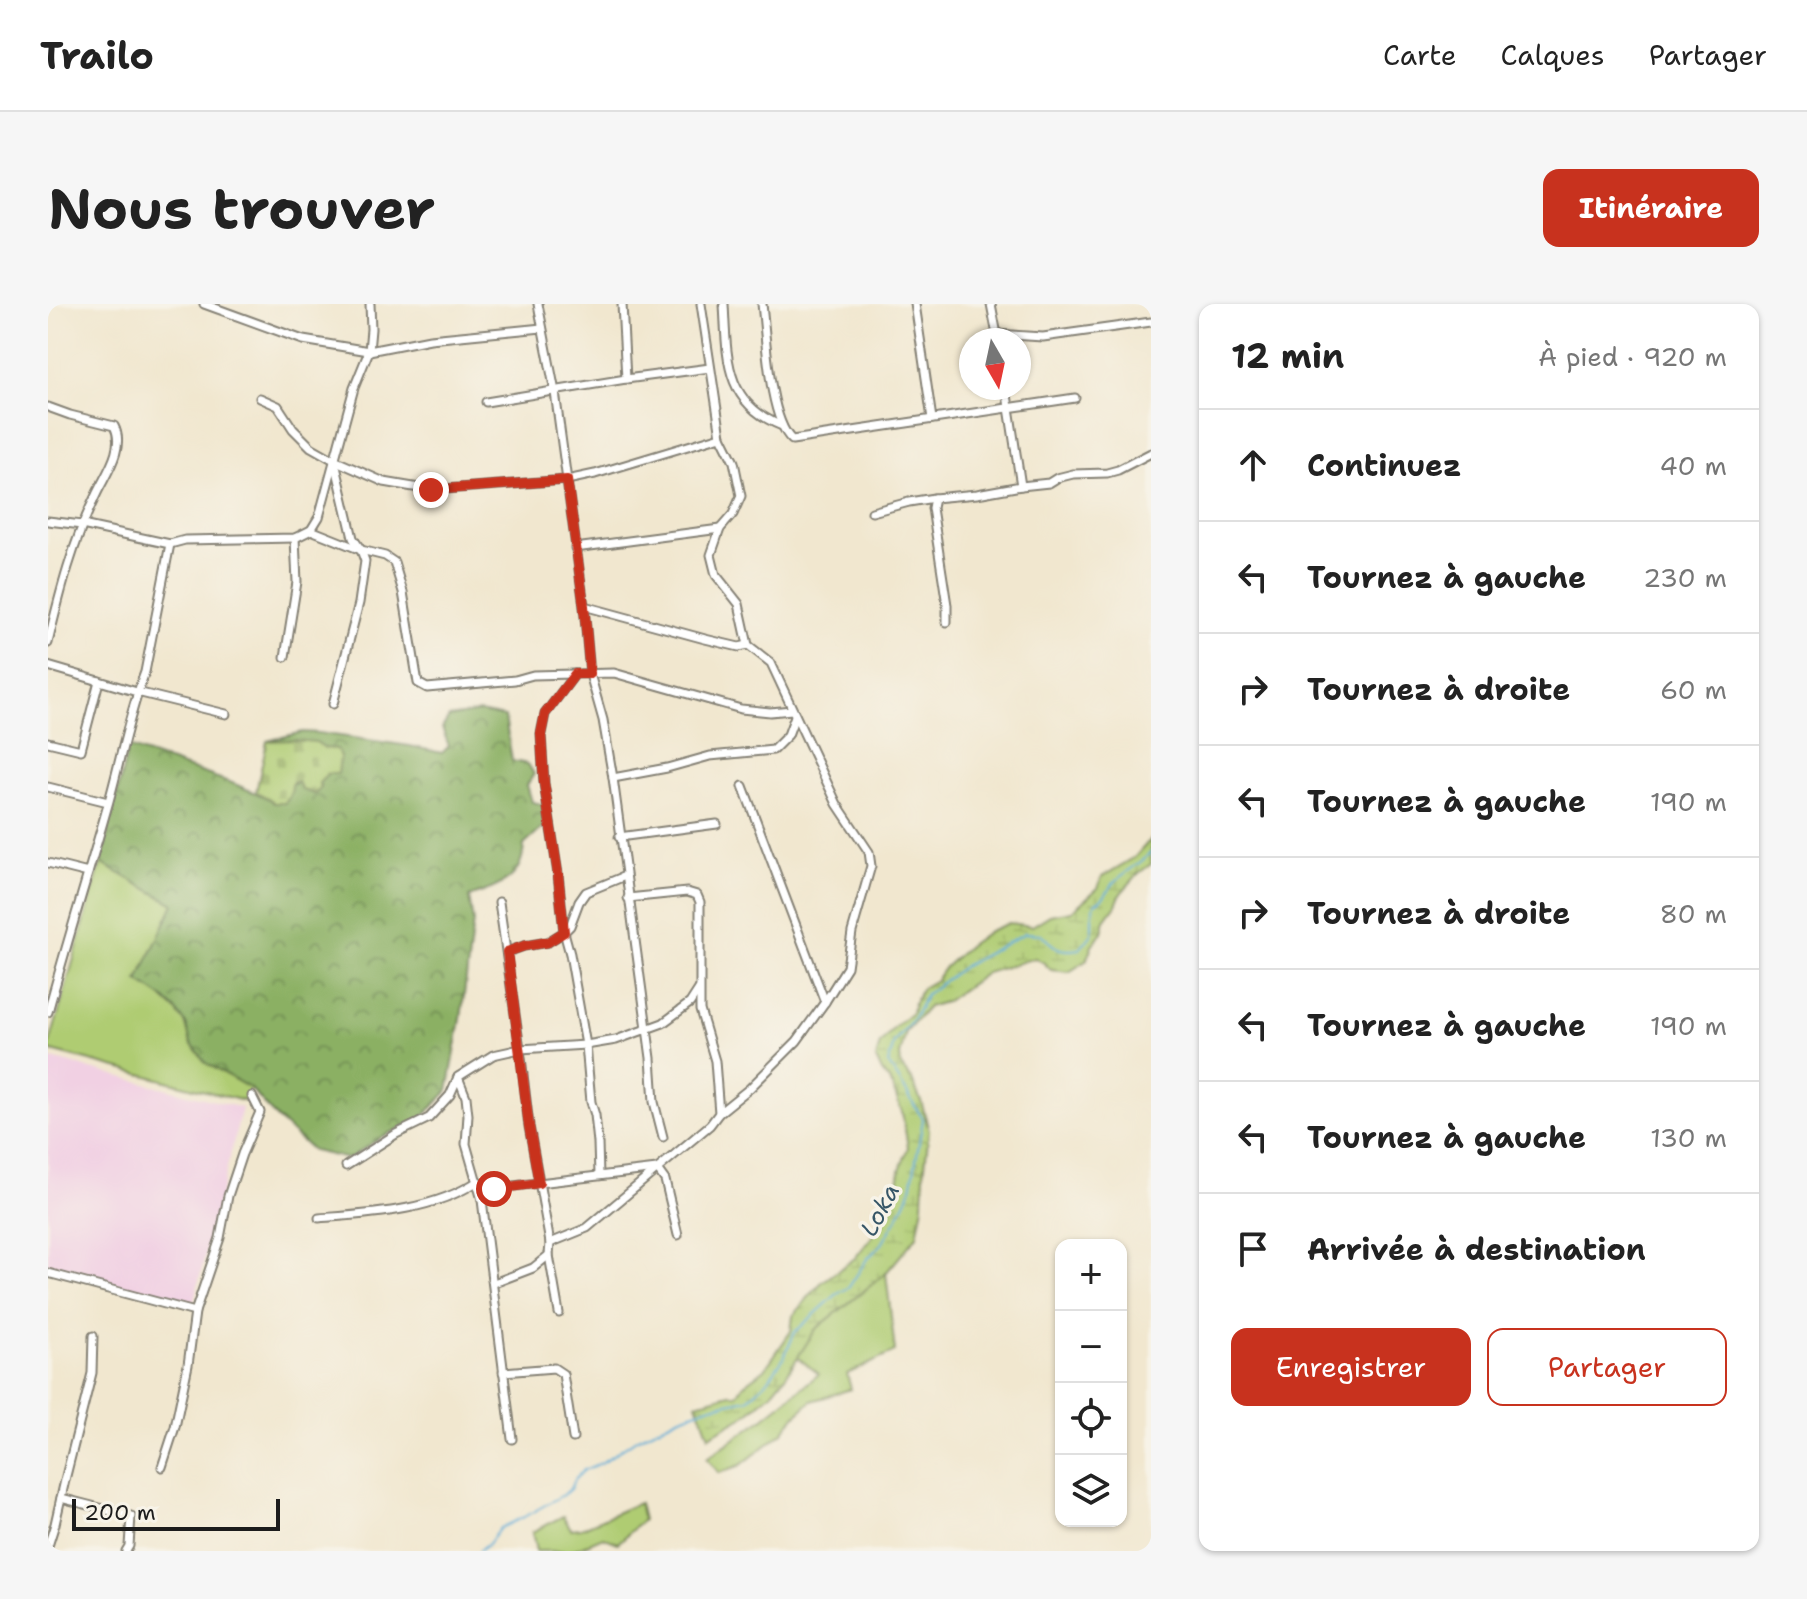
<!DOCTYPE html>
<html lang="fr">
<head>
<meta charset="utf-8">
<style>
	body { margin:0; font-family:"Shantell Sans",sans-serif; background:#f6f6f6; color:#222 }
	.controls { position:absolute; right:24px; bottom:24px; display:grid; overflow:hidden; border-radius:16px; box-shadow:0 2px 6px #0004 }
	.controls button { width:72px; height:72px; display:grid; place-items:center; padding:0; border:0; border-bottom:2px solid #e0e0e0; background:#fff; color:#222; font:40px sans-serif }
	.compass { position:absolute; left:911px; top:24px; width:72px; height:72px; border-radius:50%; background:#fff; box-shadow:0 2px 6px #0004; rotate:171deg }
	.scale { position:absolute; left:24px; bottom:20px; width:208px; box-sizing:border-box; padding-left:8px; border:4px solid #1c1c1c; border-top:0; font-size:22px; line-height:28px; white-space:nowrap; color:#1c1c1c; -webkit-text-stroke:6px #f7f3e8; paint-order:stroke }
	.stop { position:absolute; width:24px; height:24px; margin:-18px; border:6px solid #c8321e; border-radius:50%; background:#fff }
	.stop.end { background:#c8321e; border-color:#fff; box-shadow:0 2px 8px #0008 }
	.list { margin:0; padding:0; list-style:none }
	h2 { display:flex; justify-content:space-between; align-items:center; height:104px; margin:0; padding:0 32px; font-size:34px }
	h2 small { font-size:26px; font-weight:400; color:#767676 }
	.list li { display:grid; grid-template-columns:52px 1fr auto; gap:24px; align-items:center; box-sizing:border-box; height:112px; padding:0 32px; border-top:2px solid #e0e0e0 }
	.list b { display:block; font-size:30px; white-space:nowrap }
	.list em { font-size:26px; font-style:normal; color:#767676 }
	.actions { display:flex; gap:16px; padding:24px 32px }
	.actions a { flex:1; padding:18px 0; border:2px solid #c8321e; border-radius:16px; text-align:center; font-size:28px; color:#c8321e }
	.actions .main { background:#c8321e; color:#fff }
	.icon { flex:none; width:44px; height:44px; fill:none; stroke:currentColor; stroke-width:2; stroke-linecap:round; stroke-linejoin:round }
	.map { position:relative; flex:none; width:1103px; height:1247px; overflow:hidden; border-radius:16px }
	header { display:flex; align-items:center; gap:48px; box-sizing:border-box; height:112px; padding:0 40px; background:#fff; border-bottom:2px solid #e0e0e0 }
	header strong { font-size:38px }
	nav { display:flex; gap:44px; margin-inline-start:auto; font-size:28px }
	.intro { display:flex; align-items:center; justify-content:space-between; box-sizing:border-box; height:192px; padding:0 48px }
	h1 { margin:0; font-size:56px }
	.button { padding:20px 36px; border-radius:16px; background:#c8321e; color:#fff; font-size:28px; font-weight:700 }
	main { display:flex; gap:48px; padding:0 48px }
	aside { flex:1; background:#fff; border-radius:16px; box-shadow:0 2px 6px #0004 }
	.map>svg:first-child { display:block }
	.built { fill:#f1d0e3 }
	.grass { fill:#afcc72; stroke:#667447; stroke-width:2 }
	.forest { fill:url(#forest-crowns); stroke:#546640; stroke-width:2 }
	.wetland { fill:url(#wetland-marsh); stroke:#667447; stroke-width:2 }
	.cemetery { fill:url(#cemetery-stones); stroke:#667447; stroke-width:2 }
	.lines { fill:none; stroke-linecap:round; stroke-linejoin:round }
	.stream { stroke:#5eadd8; stroke-width:2 }
	.minor-casing { stroke:#868276; stroke-width:11 }
	.minor { stroke:#fff; stroke-width:7 }
	.route { stroke:#c8321e; stroke-width:10 }
	.labels { text-anchor:middle; dominant-baseline:central; stroke-width:7; stroke-linejoin:round; paint-order:stroke }
	.water-label { font-size:24px; font-style:italic; fill:#365667; stroke:#f7f3e8 }
</style>
</head>
<body>
<header>
<strong>Trailo</strong>
<nav><a>Carte</a><a>Calques</a><a>Partager</a></nav>
</header>
<div class="intro"><h1>Nous trouver</h1><a class="button">Itinéraire</a></div>
<main>
<div class="map">
<svg width="1103" height="1247" viewBox="0 0 1103 1247">
	<defs>
		<pattern id="forest-crowns" width="20" height="18" patternUnits="userSpaceOnUse" patternTransform="scale(2)"><rect width="20" height="18" fill="#8bb064"/><path d="M2 6a3 3 0 1 1 6 0M12 15a3 3 0 1 1 6 0" fill="none" stroke="#718e52"/></pattern>
		<pattern id="wetland-marsh" width="20" height="14" patternUnits="userSpaceOnUse" patternTransform="scale(2)"><rect width="20" height="14" fill="#afcc72"/><path d="M1 5h8M5 5V1M11 12h8M15 12V8" fill="none" stroke="#96af62"/></pattern>
		<pattern id="cemetery-stones" width="16" height="16" patternUnits="userSpaceOnUse" patternTransform="scale(2)"><rect width="16" height="16" fill="#afcc72"/><path d="M2 7V4a2 2 0 0 1 4 0v3zM10 15v-3a2 2 0 0 1 4 0v3z" fill="#96af62"/></pattern>
	</defs>
	<rect width="100%" height="100%" fill="#f7f3e8"/>
	<filter id="ink" filterUnits="userSpaceOnUse"><feTurbulence type="fractalNoise" baseFrequency=".0125" numOctaves="2"/><feDisplacementMap in="SourceGraphic" scale="16" xChannelSelector="R" yChannelSelector="G"/><feConvolveMatrix kernelMatrix="1 2 1 2 8 2 1 2 1" color-interpolation-filters="sRGB"/></filter>
	<filter id="wash" filterUnits="userSpaceOnUse"><feTurbulence type="fractalNoise" baseFrequency=".006" numOctaves="4" result="noise"/><feDisplacementMap in="SourceGraphic" scale="32" xChannelSelector="R" yChannelSelector="G"/><feGaussianBlur stdDeviation="1.8" result="paint"/><feColorMatrix in="noise" values="0 0 0 0 0 0 0 0 0 0 0 0 0 0 0 0 0 1.4 0 .05"/><feComposite in="paint" operator="in"/></filter>
	<g filter="url(#wash)">
		<rect width="100%" height="100%" fill="#f1e7cf"/>
		<!-- built -->
		<path class="built" d="M0,754L194,804L145,1000L0,963Z"/>
		<!-- grass -->
		<g class="grass">
			<path d="M53,559L126,600L114,693L127,705L138,720L143,739L158,759L203,785L196,797L0,746Z"/>
			<path d="M838,969L847,1048L799,1070L803,1085L764,1097L748,1111L735,1128L693,1161L671,1169L659,1154L713,1116L771,1070L749,1053L768,1025Z"/>
			<path d="M591,1199L595,1216L570,1239L555,1233L523,1247H488L484,1228L515,1212L523,1225L533,1224Z"/>
		</g>
		<!-- forest -->
		<path class="forest" d="M432,408L457,413L464,457L480,460L486,470L479,481L484,498L499,501L498,521L476,541C474,577 451,582 421,593L425,618L413,715L400,787L372,816L335,832L300,855L265,847L229,815L203,785L158,759L143,739L138,720L127,705L114,693L90,677L126,600L53,559L80,443L184,479L222,495C243,479 244,477 270,479L280,470L277,444L268,438L219,437L254,428L271,429L362,442L394,449L401,442L394,424L401,413Z"/>
		<!-- wetland -->
		<path class="wetland" d="M1103,535V560L1091,569L1073,589L1068,601L1057,616L1054,628L1044,641L1038,657L1021,668L1003,666L996,659L987,654L938,669L897,698L880,703L858,728L852,751L853,762L864,776L873,797L881,826L876,870L875,901L869,932L838,969L768,1025L737,1073L724,1089L698,1111L661,1132L649,1099L682,1090H689L696,1081L717,1065L743,1027L745,1012L759,995L773,979L807,954L832,923L849,886L852,866L860,843L854,808L843,779L834,768L828,755L832,740L848,722L864,709L866,698L874,684L888,676L897,663L920,642L941,627L961,619L984,622L1002,611L1024,607L1050,584L1054,573L1087,553Z"/>
		<!-- cemetery -->
		<path class="cemetery" d="M246,436L268,438L277,444L289,445L292,453L290,470H280L271,479L273,484L267,490L254,486L250,478L244,479C244,488 243,492 237,499H226L222,495L208,488L219,437Z"/>
		<g class="lines">
			<!-- stream -->
			<path class="stream" d="M430,1247L439,1241L452,1224L476,1213L515,1191L522,1185L526,1176L536,1166L553,1159L588,1135L630,1114L664,1102L700,1095L721,1075L736,1053L747,1028L788,991L801,983L819,955L834,940L850,913L863,885L875,815C863,797 854,778 840,760L846,739L865,716L878,690L916,662L977,629L993,630C1008,645 1011,648 1032,645L1044,630V614L1047,599C1058,594 1058,588 1066,579C1076,567 1093,561 1103,548"/>
		</g>
	</g>
	<g filter="url(#ink)">
		<g class="lines">
			<defs>
				<g id="minor">
					<path d="M156,0L255,36L321,47L382,35L494,24"/>
					<path d="M490,0L507,88L536,302L542,370L555,416L565,474L603,754L606,798L615,833"/>
					<path d="M574,0L578,75"/>
					<path d="M653,0L673,132L686,158L693,192L685,210L672,225L663,251L668,271L691,300L700,341L723,359L789,500L821,548L823,562L804,628L799,663L777,698L749,737L702,784L671,809"/>
					<path d="M676,0C679,54 676,99 734,122"/>
					<path d="M714,0C718,32 721,115 744,136L1027,94"/>
					<path d="M867,0L884,115"/>
					<path d="M943,0L950,36"/>
					<path d="M949,30L995,33L1103,18"/>
					<path d="M958,84L973,182"/>
					<path d="M212,94L230,102L245,125L263,143L286,156L336,178L383,186L519,176L547,170L673,132"/>
					<path d="M438,98L578,75L662,64"/>
					<path d="M0,103L22,111L66,122C78,144 57,171 48,191C25,238 12,288 0,339"/>
					<path d="M824,208L861,198L886,194"/>
					<path d="M0,217L34,221L122,240L137,236L247,234L263,226L271,213L306,84L321,47L323,25L322,0"/>
					<path d="M263,226L313,246L337,252L346,258L355,288L370,379L379,384L467,376L485,371L566,369L693,405L722,408L744,406"/>
					<path d="M527,244L672,225"/>
					<path d="M536,302L657,335L691,343L700,341"/>
					<path d="M899,318V301L884,204L886,194L929,190L973,182L1001,179L1009,174L1025,170L1059,169L1070,166L1103,149"/>
					<path d="M237,353L249,278L247,234"/>
					<path d="M0,362L89,388L178,410"/>
					<path d="M527,370L497,410L493,430L496,479L510,570L516,628L522,650L538,741L543,798L547,811L550,839L551,871"/>
					<path d="M285,400L311,299L317,257L313,246L305,234L287,158"/>
					<path d="M0,438L33,446L51,377"/>
					<path d="M565,474L619,464L662,452L725,446L740,431L747,412"/>
					<path d="M695,482L777,698"/>
					<path d="M0,483L60,498"/>
					<path d="M571,533L669,520"/>
					<path d="M0,559L40,569"/>
					<path d="M459,648L476,642L500,638L516,628L522,622L531,598L538,588L577,572"/>
					<path d="M0,708C19,638 41,568 61,497C73,454 81,410 97,368L122,240"/>
					<path d="M410,773L418,793L420,811L418,840L434,896L464,1135"/>
					<path d="M298,862L348,830L381,814L402,791L410,773L445,751L472,745L538,741L568,736L615,719L642,699L651,685"/>
					<path d="M434,896L446,885L457,883L609,865L617,876L630,931"/>
					<path d="M271,914C324,910 385,907 430,877"/>
					<path d="M502,939L539,924L662,821L671,809L667,757L652,706V598L649,591L639,588L580,594"/>
					<path d="M501,951L511,1009"/>
					<path d="M0,969L147,1008"/>
					<path d="M446,979L485,964L501,951L502,939L481,822L472,745L451,598"/>
					<path d="M455,1068L506,1064L515,1070L525,1134"/>
					<path d="M114,1163L127,1123L140,1061L147,1008L172,934L180,892L194,850L212,808L204,792"/>
					<path d="M13,1194L83,1212L81,1242L78,1247"/>
					<path d="M0,1242L7,1220L17,1176L44,1069L45,1032"/>
				</g>
			</defs>
			<!-- minor casing -->
			<use href="#minor" class="minor-casing"/>
			<!-- minor -->
			<use href="#minor" class="minor"/>
		</g>
	</g>
	<g class="lines" filter="url(#ink)">
		<!-- route -->
		<path class="route" d="M383,186L519,176L536,302L542,370H527L497,410L493,430L496,479L510,570L516,628L500,638L476,642L459,648L481,822L491,879L446,885"/>
	</g>
	<g class="labels">
		<!-- water labels -->
		<g class="water-label">
			<text transform="translate(832 906) rotate(-62)">Loka</text>
		</g>
	</g>
</svg>
<div class="controls">
<button>+</button>
<button>−</button>
<button><svg class="icon" aria-label="locate" viewBox="0 0 24 24"><circle cx="12" cy="12" r="6"/><path d="M12 2v4M12 18v4M2 12h4M18 12h4"/></svg></button>
<button><svg class="icon" aria-label="layers" viewBox="0 0 24 24"><path d="M12 4l9 5-9 5-9-5zM3 14l9 5 9-5"/></svg></button>
</div>
<svg class="compass" viewBox="-18 -18 36 36"><path d="M0-13l5 13h-10z" fill="#e53935"/><path d="M0 13l5-13h-10z" fill="#767676"/></svg>
<div class="scale">200 m</div>
<div class="stop" style="left:446px;top:885px"></div>
<div class="stop end" style="left:383px;top:186px"></div>
</div>
<aside>
<h2>12 min<small>À pied · 920 m</small></h2>
<ul class="list">
<li><svg class="icon" aria-label="ahead" viewBox="0 0 24 24"><path d="M12 20V5M6 11l6-6 6 6"/></svg><div><b>Continuez</b></div><em>40 m</em></li>
<li><svg class="icon" aria-label="left" viewBox="0 0 24 24"><path d="M17 20v-9H6M10 6l-5 5 5 5"/></svg><div><b>Tournez à gauche</b></div><em>230 m</em></li>
<li><svg class="icon" aria-label="right" viewBox="0 0 24 24"><path d="M7 20v-9h11M14 6l5 5-5 5"/></svg><div><b>Tournez à droite</b></div><em>60 m</em></li>
<li><svg class="icon" aria-label="left" viewBox="0 0 24 24"><path d="M17 20v-9H6M10 6l-5 5 5 5"/></svg><div><b>Tournez à gauche</b></div><em>190 m</em></li>
<li><svg class="icon" aria-label="right" viewBox="0 0 24 24"><path d="M7 20v-9h11M14 6l5 5-5 5"/></svg><div><b>Tournez à droite</b></div><em>80 m</em></li>
<li><svg class="icon" aria-label="left" viewBox="0 0 24 24"><path d="M17 20v-9H6M10 6l-5 5 5 5"/></svg><div><b>Tournez à gauche</b></div><em>190 m</em></li>
<li><svg class="icon" aria-label="left" viewBox="0 0 24 24"><path d="M17 20v-9H6M10 6l-5 5 5 5"/></svg><div><b>Tournez à gauche</b></div><em>130 m</em></li>
<li><svg class="icon" aria-label="arrive" viewBox="0 0 24 24"><path d="M6 21V4h12l-3 4 3 4H6"/></svg><div><b>Arrivée à destination</b></div></li>
</ul>
<div class="actions"><a class="main">Enregistrer</a><a>Partager</a></div>
</aside>
</main>
</body>
</html>
